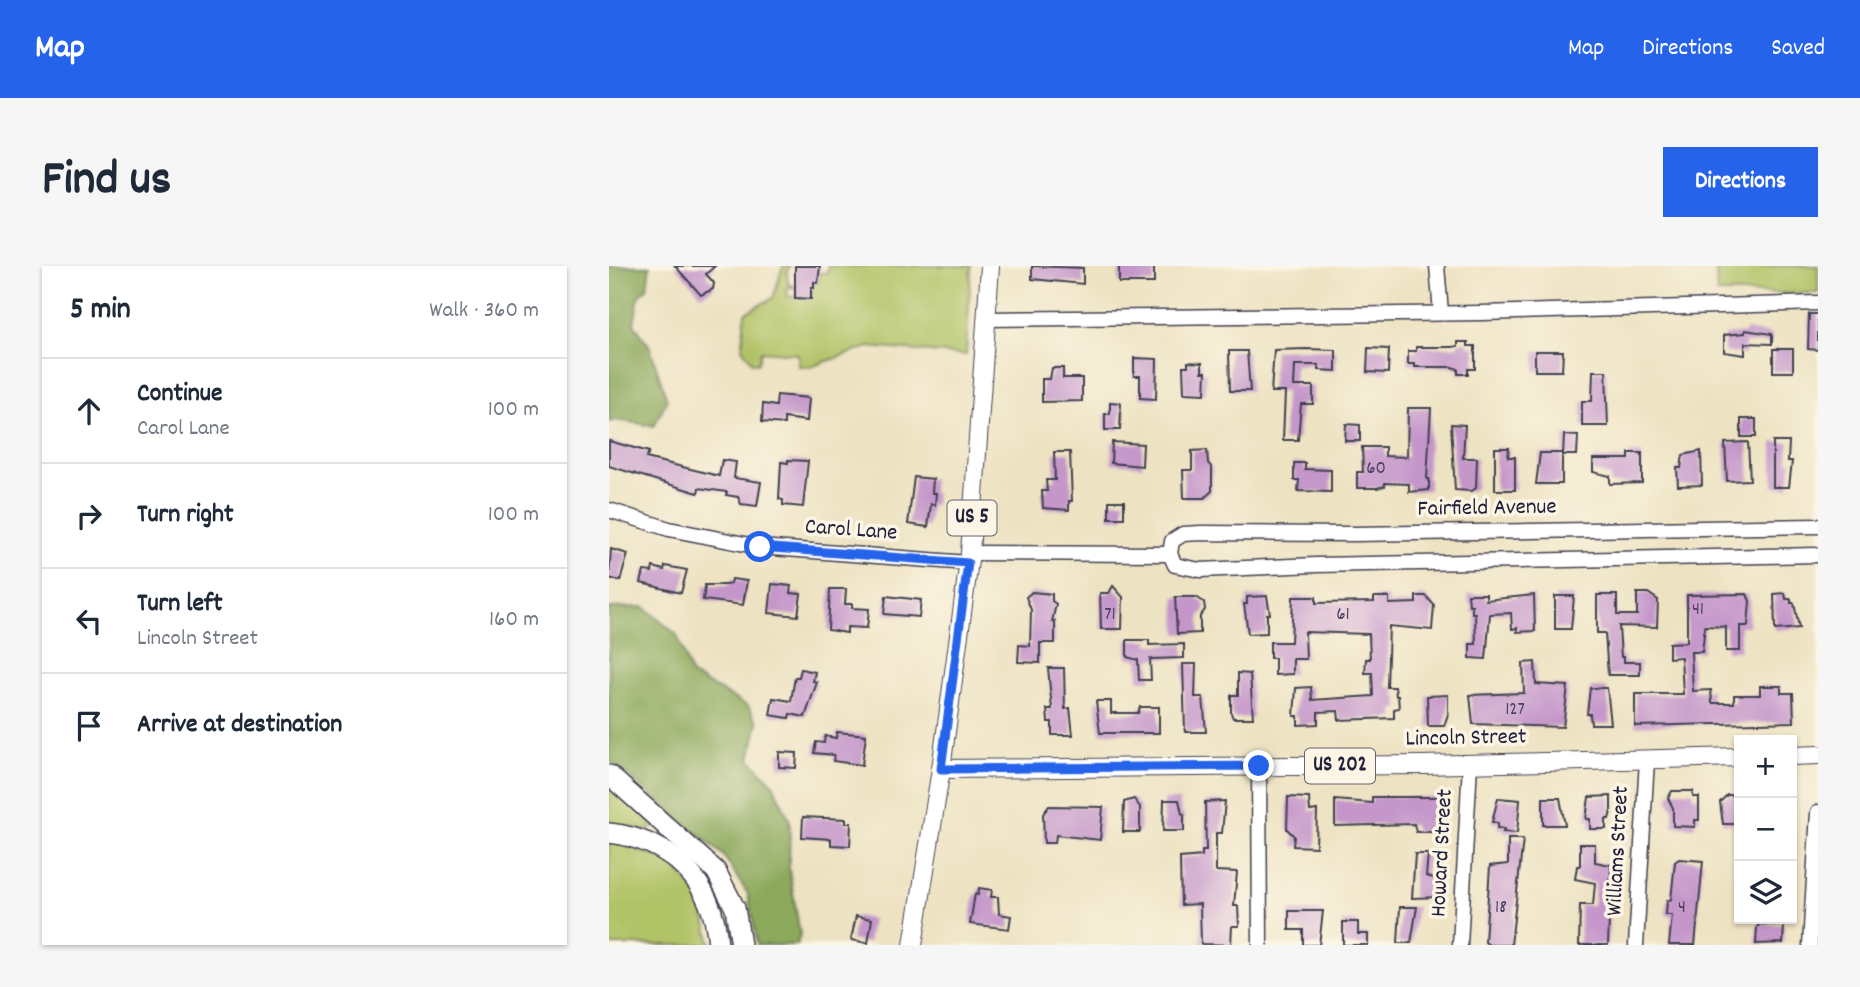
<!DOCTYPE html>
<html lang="en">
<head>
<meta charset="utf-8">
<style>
	body { margin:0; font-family:Dekko,sans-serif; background:#f6f6f7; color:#1f2937 }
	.controls { position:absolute; right:21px; bottom:21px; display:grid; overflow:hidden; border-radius:0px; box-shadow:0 2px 5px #0004 }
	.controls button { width:63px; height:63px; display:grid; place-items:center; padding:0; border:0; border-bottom:2px solid #e0e1e3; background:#fff; color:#1f2937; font:35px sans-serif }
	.stop { position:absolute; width:21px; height:21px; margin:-16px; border:5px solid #2563eb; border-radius:50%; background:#fff }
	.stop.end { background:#2563eb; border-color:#fff; box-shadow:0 2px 7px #0008 }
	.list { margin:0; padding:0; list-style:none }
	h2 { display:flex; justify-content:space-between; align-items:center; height:91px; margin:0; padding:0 28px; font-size:30px }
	h2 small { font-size:23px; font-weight:400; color:#747a83 }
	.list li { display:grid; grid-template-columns:46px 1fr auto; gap:21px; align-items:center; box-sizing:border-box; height:105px; padding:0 28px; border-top:2px solid #e0e1e3 }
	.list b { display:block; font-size:26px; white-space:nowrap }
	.list p { margin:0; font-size:23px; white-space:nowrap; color:#747a83 }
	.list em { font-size:23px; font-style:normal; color:#747a83 }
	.icon { flex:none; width:38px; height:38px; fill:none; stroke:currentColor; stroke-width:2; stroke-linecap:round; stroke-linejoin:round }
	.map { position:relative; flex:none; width:1209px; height:679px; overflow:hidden; border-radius:0px }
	header { display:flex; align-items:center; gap:42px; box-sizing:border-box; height:98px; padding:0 35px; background:#2563eb; color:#fff }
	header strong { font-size:33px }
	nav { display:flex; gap:38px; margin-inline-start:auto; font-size:24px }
	.intro { display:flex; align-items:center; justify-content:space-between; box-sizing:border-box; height:168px; padding:0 42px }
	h1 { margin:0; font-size:49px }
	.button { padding:18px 32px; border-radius:0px; background:#2563eb; color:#fff; font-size:24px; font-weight:700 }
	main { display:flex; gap:42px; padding:0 42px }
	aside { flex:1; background:#fff; border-radius:0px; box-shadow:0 2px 5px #0004 }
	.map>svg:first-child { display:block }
	.green { fill:#b1c366; stroke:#6a7250; stroke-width:2 }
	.forest { fill:#8ca95b; stroke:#57664b; stroke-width:2 }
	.building { fill:#c496ca }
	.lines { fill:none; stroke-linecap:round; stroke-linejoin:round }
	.minor-casing { stroke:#403f4f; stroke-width:17 }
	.major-casing { stroke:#403f4f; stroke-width:20 }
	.highway-casing { stroke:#403f4f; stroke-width:22 }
	.minor { stroke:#fff; stroke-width:14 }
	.major { stroke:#fff; stroke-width:18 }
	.highway { stroke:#fff; stroke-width:19 }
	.route { stroke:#2563eb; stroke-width:9 }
	.labels { text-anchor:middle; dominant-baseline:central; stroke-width:7; stroke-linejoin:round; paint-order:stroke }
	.number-label { font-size:19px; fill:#4a3f5f }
	.shield { fill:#fcf5e5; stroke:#63616e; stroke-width:2 }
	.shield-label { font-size:21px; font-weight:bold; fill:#22223b }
	.street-label { font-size:23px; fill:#22223b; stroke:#fcf5e5 }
</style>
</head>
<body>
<header>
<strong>Map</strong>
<nav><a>Map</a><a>Directions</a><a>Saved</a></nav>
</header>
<div class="intro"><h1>Find us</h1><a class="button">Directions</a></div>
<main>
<aside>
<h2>5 min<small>Walk · 360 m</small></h2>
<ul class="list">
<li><svg class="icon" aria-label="ahead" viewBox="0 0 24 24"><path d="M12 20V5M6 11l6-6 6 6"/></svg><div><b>Continue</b><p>Carol Lane</p></div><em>100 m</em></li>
<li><svg class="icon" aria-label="right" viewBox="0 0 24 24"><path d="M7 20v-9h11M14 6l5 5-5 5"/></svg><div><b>Turn right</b></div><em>100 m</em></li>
<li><svg class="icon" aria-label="left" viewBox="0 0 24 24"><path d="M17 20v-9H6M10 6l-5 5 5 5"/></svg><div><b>Turn left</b><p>Lincoln Street</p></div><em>160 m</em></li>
<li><svg class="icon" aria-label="arrive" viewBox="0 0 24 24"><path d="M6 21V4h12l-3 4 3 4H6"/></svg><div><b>Arrive at destination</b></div></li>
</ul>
</aside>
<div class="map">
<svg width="1209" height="679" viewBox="0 0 1209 679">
	<rect width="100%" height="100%" fill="#fcf5e5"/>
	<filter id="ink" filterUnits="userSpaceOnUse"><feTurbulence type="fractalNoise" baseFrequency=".0143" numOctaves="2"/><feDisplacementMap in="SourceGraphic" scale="14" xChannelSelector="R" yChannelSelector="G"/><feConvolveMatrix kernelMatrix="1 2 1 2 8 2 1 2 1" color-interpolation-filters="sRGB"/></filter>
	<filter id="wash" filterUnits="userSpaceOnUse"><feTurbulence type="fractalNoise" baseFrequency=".00686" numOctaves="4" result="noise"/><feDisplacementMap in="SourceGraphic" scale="28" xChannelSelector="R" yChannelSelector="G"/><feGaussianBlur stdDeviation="1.57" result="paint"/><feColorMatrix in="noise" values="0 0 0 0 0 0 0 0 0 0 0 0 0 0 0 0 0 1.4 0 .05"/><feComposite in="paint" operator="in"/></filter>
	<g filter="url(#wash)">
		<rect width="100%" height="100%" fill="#ede2c1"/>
		<!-- green -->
		<g class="green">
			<path d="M174,0H181L178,6L179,18L187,21L179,22L178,30L201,33L205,16H209L210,7H218L219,0H362L357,89L259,81L201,101L190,100L189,88L152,85L149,97L143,96L133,82L136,47L164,32Z"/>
			<path d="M1107,0H1209V27H1108Z"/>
			<path d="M0,520L41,555L43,561L39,565L0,557Z"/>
			<path d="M0,573L62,596L91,630L102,679H0Z"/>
		</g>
		<!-- forest -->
		<g class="forest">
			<path d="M0,0H41L38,22L30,29L25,58L41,81L58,134L45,160L7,154L0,156Z"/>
			<path d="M35,341L68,369L82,409L139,440L149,456L141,493L164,518L181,555L180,603L191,668L188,679H148L139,628L114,589L0,494V342Z"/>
		</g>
		<g id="blocks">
			<!-- building -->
			<g class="building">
				<path d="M66,0H106L97,8L105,17L104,23L92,29Z"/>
				<path d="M186,0H211L209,17L205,16V22H202V33L186,32Z"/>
				<path d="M423,0L474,2V18L423,13Z"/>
				<path d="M510,0L545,1V17H510Z"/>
				<path d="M1200,48H1209V84L1199,83Z"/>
				<path d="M1136,64L1163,68V78L1136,77V89L1115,86V69L1136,67Z"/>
				<path d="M849,76H859V80H866V103H859V108H849V103L843,101H806V98H799V85H807V81H843L849,80Z"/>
				<path d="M759,82L780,83L779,107L758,106Z"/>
				<path d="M697,83L727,84V105L710,104V99H686L685,120H704V138H692L689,174H674L676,126H662L665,84Z"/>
				<rect x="1164" y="83" width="20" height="23"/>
				<path d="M620,85H638L641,125H621Z"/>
				<path d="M926,85H954L953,105H926Z"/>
				<path d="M525,92L548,93L547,133L531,132V110H525Z"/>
				<path d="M579,96L593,97V106H597L596,128L575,127L574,100H579Z"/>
				<path d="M443,102H454V112H473V135L433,136V113H441Z"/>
				<path d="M984,105H997L999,160H973V135H983Z"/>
				<path d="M168,129L200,132L198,155L175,152V158L153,156L154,138L167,140Z"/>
				<path d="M501,136L512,137L511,164H496V148H501Z"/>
				<path d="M799,142H822L818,213H820V224L800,226V218L776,217V220L768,222H748V206H754L753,181H776V190L798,191Z"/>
				<rect x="1132" y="153" width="15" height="18"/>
				<path d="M737,158L751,159V175H736Z"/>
				<path d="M842,158L856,159L854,192H868L867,222L863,225L846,224Z"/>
				<path d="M955,169L969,170L968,189H954Z"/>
				<path d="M0,175L40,186L37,192L110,210L113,194L127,196L125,212L152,216L148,240L132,238L129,231L117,229L118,226L90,222L89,227L0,200Z"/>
				<path d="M503,176L534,178L533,200L502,197Z"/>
				<path d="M1139,176L1141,214L1118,215L1116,177Z"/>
				<path d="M1164,176H1180L1179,195H1183L1180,221H1164Z"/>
				<path d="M886,182H900L899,191H906V224H886Z"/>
				<path d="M598,184L599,197L603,202V225L595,232H575L574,204H583V185Z"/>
				<path d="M1092,185L1093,219L1069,220L1068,202H1072L1074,189Z"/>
				<path d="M445,186H461L463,235H460V244L434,242L433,225H438L437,214H446Z"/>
				<path d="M931,187H953V218H927Z"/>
				<path d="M1020,187H1033V217L1001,218V210L984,206V193H1020Z"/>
				<path d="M179,194L199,195L194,241L174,239V234L170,233L172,196L179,197Z"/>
				<path d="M685,197H696V203L722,204V226L689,225L690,214H685Z"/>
				<path d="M305,211L324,213L323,227H327L326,239L322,238L319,261L299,258Z"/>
				<rect x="500" y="235" width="15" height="17"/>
				<path d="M2,283L19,288L11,315L0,312Z"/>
				<path d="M56,300L78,304L72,327L32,317L35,305L43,306L44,301L55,304Z"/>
				<path d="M123,313L138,315L134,339L94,334L96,319H117L122,317Z"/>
				<path d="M163,318L182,320L181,327L192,328L189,350L160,347Z"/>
				<path d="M504,320L514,331L513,363H492L491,327H500Z"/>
				<path d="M221,323H237L236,338H243V342L260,343L258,362L238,361V367L219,364Z"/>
				<path d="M423,326L443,328V335L447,338L443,356L446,355V377H431V397L409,396L410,379L421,380L422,344L417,331Z"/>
				<path d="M1028,327H1039L1049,334L1048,361L1010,360L1012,391H1015V396H1031V409H999L996,367H988V329H1008V349H1028Z"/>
				<path d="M1176,327L1177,333H1182V337H1185L1190,362L1166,364L1165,328Z"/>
				<path d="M859,328H877V334L925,329L926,365L908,366V362L903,363L902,347L881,348L877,393L861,392V378H867L866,347H863V339H860Z"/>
				<path d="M1138,328L1141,335L1139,360H1131V385H1117V361L1096,360L1093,386H1082L1084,425L1102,424L1103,437H1125V429H1151V420H1172V427H1184L1185,456L1026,460V428H1074L1072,391L1060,392V377L1078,376V329Z"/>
				<path d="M277,330L312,334L310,351L275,348Z"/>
				<path d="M658,330L661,348H658V367L639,368L635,338H638V331Z"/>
				<path d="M807,330H817L825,339L823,364L780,360L778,421H786L787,430H789L790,442L785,443V452L730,454L729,445L709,446V458L689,459V450H685L687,422L702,421L703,434L764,430L763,407H756L757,393H761L760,368L696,366L697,393H684V408L666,409V392H661V376H682L684,331H707V337L765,336V331H780V338L807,337Z"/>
				<path d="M946,330H965L962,363H946Z"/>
				<path d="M566,331H587L595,336L596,344L591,350V367L568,368Z"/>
				<path d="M518,374H540V379L575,378V392L541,393L542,414H530L529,394L518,391Z"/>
				<path d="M926,396L927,418L959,420L954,461L864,458L861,429L915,427L914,397Z"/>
				<path d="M574,398H587L586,431H594L597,466H576Z"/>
				<path d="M439,402H455L456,443L461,442L464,469H443V456H439L438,443H443Z"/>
				<path d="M192,403L206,406L204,415L208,416L196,451L181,448L180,452L161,449L164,432L182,435L186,411H190Z"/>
				<path d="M629,407L641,408L644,452H624L622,447V429H629Z"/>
				<path d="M981,422H998L1002,458H982L981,448H978Z"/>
				<path d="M839,429V448L835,460H819L818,430Z"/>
				<path d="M487,435H502V447H529L531,441H550V467H491Z"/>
				<path d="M228,466L257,469L253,499L224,495L225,489L205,487L207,476L215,477L216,470L227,472Z"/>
				<path d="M170,486L188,487L187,502L170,501Z"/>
				<path d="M1063,525H1084V531H1090V554H1086V561L1064,560V542L1059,532Z"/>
				<path d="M1118,529H1130V558H1114L1111,536Z"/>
				<path d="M1002,530V546L1000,553H997V563H981V553H977L980,531Z"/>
				<path d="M679,531L700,532L701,545L708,544L707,581L684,580L685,570L678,563Z"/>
				<path d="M763,531H829L833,544L830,545L828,562H823V566H807L805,558L726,560V534L763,537Z"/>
				<path d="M889,532L911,534L908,567L894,566L895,563L888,562L889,557L883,556Z"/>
				<path d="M934,532H951L956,559H934Z"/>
				<path d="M525,533L531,541V566H514L515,536Z"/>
				<path d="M555,534H570L573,548H575V565H554Z"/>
				<path d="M616,535L613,567H607V605L628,606L625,640H629L630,660H623L622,679L592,678L591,638L572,639L571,592L593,590V585H597L596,536Z"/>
				<path d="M440,540L494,541L491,574L447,569L446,577H435L434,548Z"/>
				<path d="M194,551L237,553V557H242L241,580L222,579V573L193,571Z"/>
				<path d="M899,573H914L902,679H880L876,676L881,600L899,598Z"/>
				<path d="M971,578H986V596L1002,599L999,679H970L971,639H984L986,617L966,613L968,600H971Z"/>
				<path d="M806,588H819L817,610L832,614V631L803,632Z"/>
				<path d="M1070,593L1094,595L1086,679H1060L1063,649H1057L1058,634H1062L1066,596Z"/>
				<path d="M370,622L383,624L382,631H389L390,648L402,650L400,663L361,658L366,628L369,629Z"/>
				<path d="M791,641H808L802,677H789Z"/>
				<path d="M680,645H714L710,679H694V664H680Z"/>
				<path d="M247,650L263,653L259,677L242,674Z"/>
				<path d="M734,656H749V668H759V679H734Z"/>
				<path d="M1151,658L1175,659L1174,677L1147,678L1148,661Z"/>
			</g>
		</g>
	</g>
	<g filter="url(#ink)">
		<use href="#blocks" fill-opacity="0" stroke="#403f4f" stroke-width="2"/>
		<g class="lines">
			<defs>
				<g id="minor">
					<path d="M828,0L832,47"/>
					<path d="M378,53L873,47L1209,37"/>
					<path d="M0,244L60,263L151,281L359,297"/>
					<path d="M1209,260L746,268L592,267L574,268L563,275L561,288L566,299L591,304L707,299L1209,289"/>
					<path d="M361,287L561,288"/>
					<path d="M650,500L651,679"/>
					<path d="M851,679L861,498"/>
					<path d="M1027,679L1038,494"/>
					<path d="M1201,679L1209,546"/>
				</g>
				<g id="major">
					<path d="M1183,490L1209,489"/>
					<path d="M332,503L813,499L1130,491"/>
					<path d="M304,679L332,503L361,287L381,0"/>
				</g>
				<g id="highway">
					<path d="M0,509L107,605L126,642L132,679"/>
					<path d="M0,567C62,574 105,616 109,679"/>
				</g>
			</defs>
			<!-- minor casing -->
			<use href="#minor" class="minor-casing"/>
			<!-- major casing -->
			<use href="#major" class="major-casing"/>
			<!-- highway casing -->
			<use href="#highway" class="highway-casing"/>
			<!-- minor -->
			<use href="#minor" class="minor"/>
			<!-- major -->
			<use href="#major" class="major"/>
			<!-- highway -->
			<use href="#highway" class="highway"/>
		</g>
	</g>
	<g class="lines" filter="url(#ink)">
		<!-- route -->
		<path class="route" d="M151,281L359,297L332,503L650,500"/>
	</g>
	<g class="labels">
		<!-- number labels -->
		<g class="number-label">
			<text x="767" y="203">60</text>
			<text x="1089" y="344">41</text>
			<text x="501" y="349">71</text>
			<text x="734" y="349">61</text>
			<text x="906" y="444">127</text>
			<text x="892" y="642">18</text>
			<text x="1073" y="642">4</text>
		</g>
		<!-- shield labels -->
		<g class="shield">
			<rect x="338.5" y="234.5" width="49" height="35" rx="5"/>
			<rect x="696" y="482.5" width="70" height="35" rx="5"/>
		</g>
		<g class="shield-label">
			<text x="363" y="252">US 5</text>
			<text x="731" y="500">US 202</text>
		</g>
		<!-- street labels -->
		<g class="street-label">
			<text transform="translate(878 243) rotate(-1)">Fairfield Avenue</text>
			<text transform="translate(242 265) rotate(4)">Carol Lane</text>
			<text transform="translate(857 473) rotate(-1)">Lincoln Street</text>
			<text transform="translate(1010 585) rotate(-87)">Williams Street</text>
			<text transform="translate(834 587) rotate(-87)">Howard Street</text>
		</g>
	</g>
</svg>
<div class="controls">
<button>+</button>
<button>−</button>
<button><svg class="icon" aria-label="layers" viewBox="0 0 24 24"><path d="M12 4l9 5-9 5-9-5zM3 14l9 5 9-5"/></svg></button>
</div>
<div class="stop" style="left:151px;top:281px"></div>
<div class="stop end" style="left:650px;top:500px"></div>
</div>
</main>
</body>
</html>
